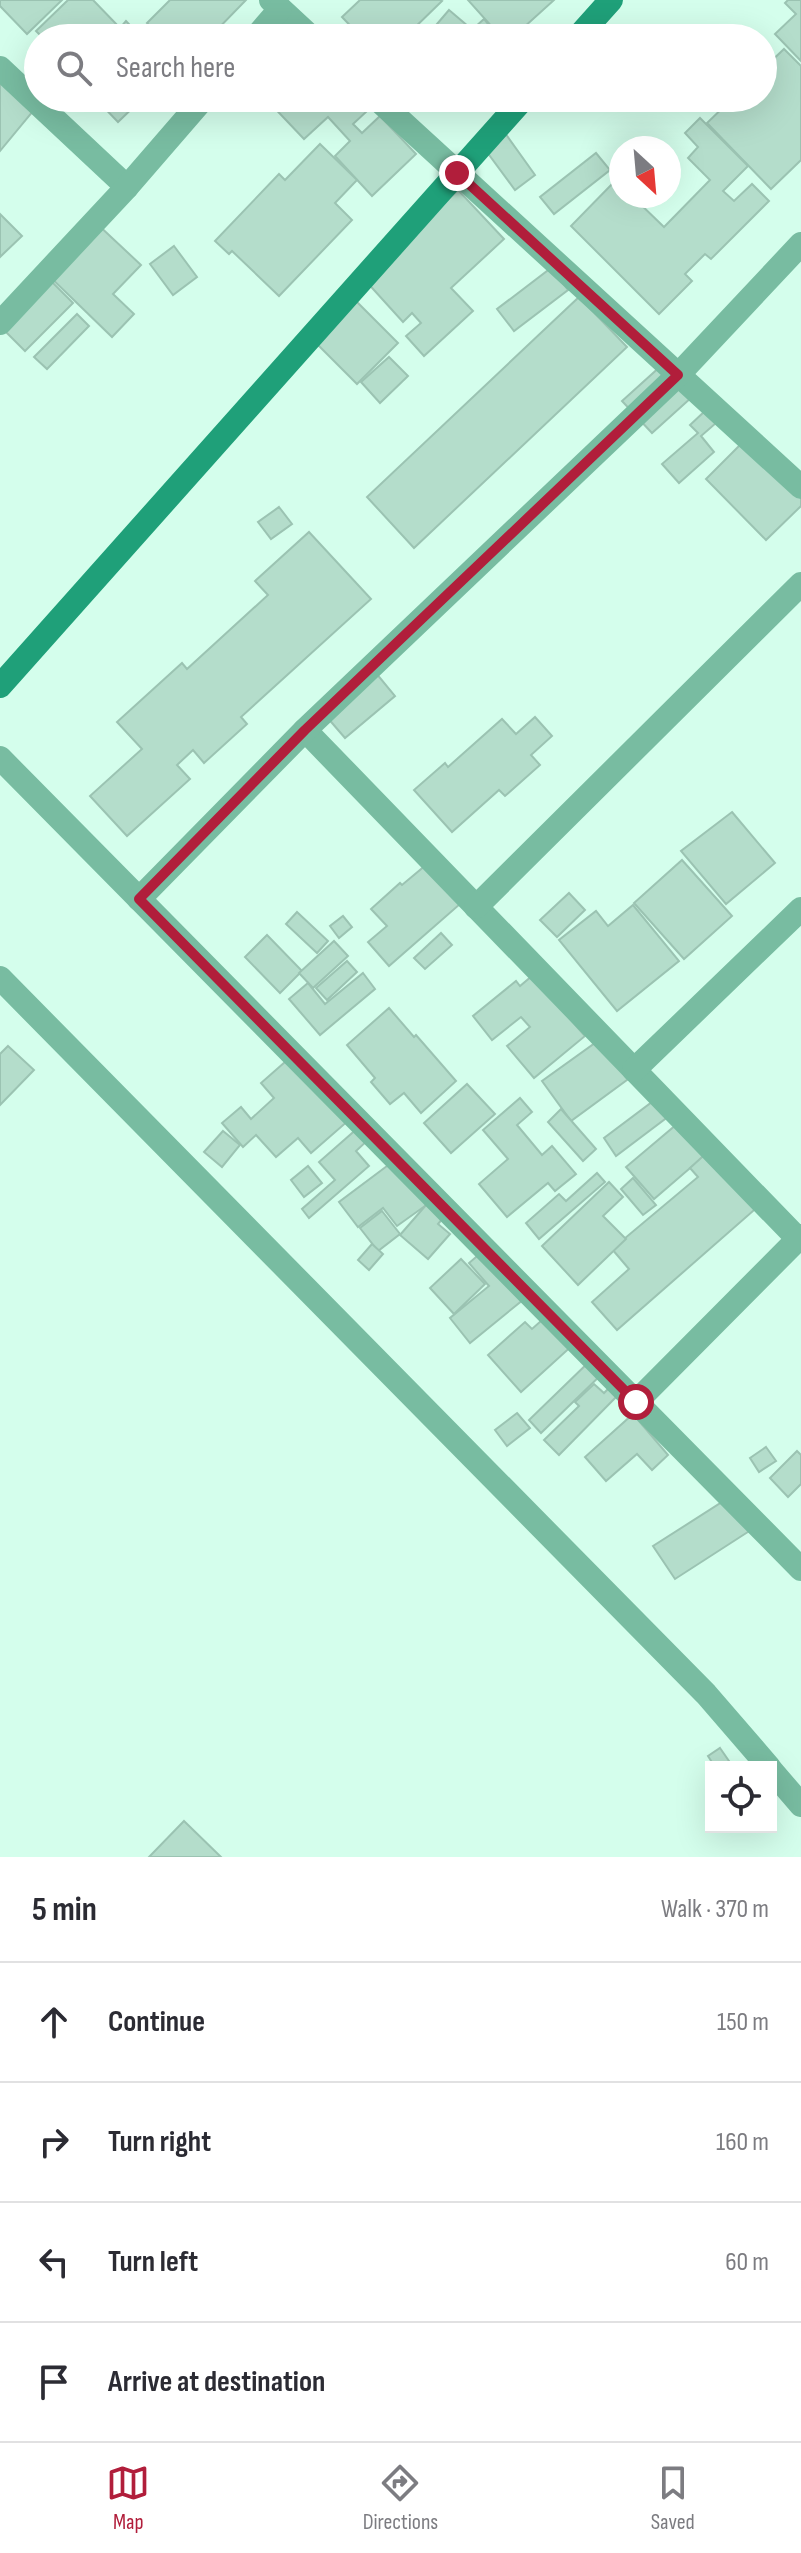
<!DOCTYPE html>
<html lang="en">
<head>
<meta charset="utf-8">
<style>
	body { margin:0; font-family:"Sofia Sans Condensed",sans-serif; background:#f7f7f7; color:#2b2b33 }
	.controls { position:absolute; right:24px; bottom:24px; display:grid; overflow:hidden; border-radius:0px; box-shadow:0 8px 32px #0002 }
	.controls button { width:72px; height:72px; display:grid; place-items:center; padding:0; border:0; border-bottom:2px solid #e1e1e2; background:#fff; color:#2b2b33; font:40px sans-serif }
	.compass { position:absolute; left:609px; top:136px; width:72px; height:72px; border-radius:50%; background:#fff; box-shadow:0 8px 32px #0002; rotate:154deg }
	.stop { position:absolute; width:24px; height:24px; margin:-18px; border:6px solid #b11e3b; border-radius:50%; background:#fff }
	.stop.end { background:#b11e3b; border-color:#fff; box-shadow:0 2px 8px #0008 }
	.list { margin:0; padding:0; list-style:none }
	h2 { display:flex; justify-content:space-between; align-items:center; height:104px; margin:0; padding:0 32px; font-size:34px }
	h2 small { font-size:26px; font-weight:400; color:#7c7c81 }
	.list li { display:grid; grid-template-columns:52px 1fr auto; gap:24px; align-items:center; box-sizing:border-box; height:120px; padding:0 32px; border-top:2px solid #e1e1e2 }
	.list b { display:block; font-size:30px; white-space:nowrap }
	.list em { font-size:26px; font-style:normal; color:#7c7c81 }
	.icon { flex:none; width:44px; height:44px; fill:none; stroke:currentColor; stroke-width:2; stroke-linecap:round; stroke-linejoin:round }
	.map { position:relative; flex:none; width:801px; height:1857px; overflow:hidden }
	.search { position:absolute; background:#fff; box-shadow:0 8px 32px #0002; left:24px; right:24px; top:24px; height:88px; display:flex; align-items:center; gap:20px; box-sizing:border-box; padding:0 28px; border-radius:44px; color:#7c7c81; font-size:30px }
	.sheet { height:584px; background:#fff }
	nav { display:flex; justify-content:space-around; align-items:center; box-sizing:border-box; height:112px; border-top:2px solid #e1e1e2; background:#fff; font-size:22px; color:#7c7c81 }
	nav a { display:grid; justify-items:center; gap:4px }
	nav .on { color:#b11e3b }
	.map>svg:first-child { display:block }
	.building { fill:#b4ddcb; stroke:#9bc3b2; stroke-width:2 }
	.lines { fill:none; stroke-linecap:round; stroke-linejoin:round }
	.street { stroke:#78bca1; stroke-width:24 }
	.secondary { stroke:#1fa079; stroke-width:24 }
	.route { stroke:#b11e3b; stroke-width:10 }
</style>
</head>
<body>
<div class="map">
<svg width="801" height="1857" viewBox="0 0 801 1857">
	<rect width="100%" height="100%" fill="#d4feec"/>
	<!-- building -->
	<g class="building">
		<path d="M0,0H62L27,34L0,6Z"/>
		<path d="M68,0H93L120,28L126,21L142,38H43L36,31Z"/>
		<path d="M170,0H246L209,38H162L147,23Z"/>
		<path d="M360,0H440L442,1L404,38H362L342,17Z"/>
		<path d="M468,0H554L512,38H502Z"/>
		<path d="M788,0H801V61L775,34L796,14L785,3Z"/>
		<path d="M449,10L482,38H425Z"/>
		<path d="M484,19L499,38H484L475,27Z"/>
		<path d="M784,49L801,66V160L771,189L707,123L733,98H763V69Z"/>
		<path d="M0,82L34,110L0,151Z"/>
		<path d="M95,98H143L118,122Z"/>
		<path d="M265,98H353L366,112L353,124L362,133L380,116L416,154L372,196L335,156L350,141L328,117L304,139Z"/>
		<path d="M700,118L748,166L723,191L734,201L752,184L769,201L711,259L705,254L685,274L692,281L659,314L571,226L616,180L621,185V196H632L664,227L710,180L688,158L698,147L685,133Z"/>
		<path d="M505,133L535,175L515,190L484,148Z"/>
		<path d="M320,144L357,180L335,203L352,220L279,296L232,251L229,254L215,241L279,174L285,180Z"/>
		<path d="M596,153L610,170L554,214L540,197Z"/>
		<path d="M458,190L504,239L451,288L473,311L424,356L406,336L421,323L412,313L403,322L364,279Z"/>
		<path d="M0,214L22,236L0,257Z"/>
		<path d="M94,221L141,265L113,294L134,314L112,337L45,272Z"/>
		<path d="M174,246L197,277L173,295L150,264Z"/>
		<path d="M551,268L568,290L514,331L497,309Z"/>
		<path d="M49,279L73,303L25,351L1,327Z"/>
		<path d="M579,297L627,347L414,548L367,497Z"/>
		<path d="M353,298L398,343L357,384L312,339Z"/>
		<path d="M77,314L89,326L47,369L34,357Z"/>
		<path d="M389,357L408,376L380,403L361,382Z"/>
		<path d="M662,365L692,397L652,433L622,401Z"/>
		<path d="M705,411L716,423L701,436L714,452L679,483L662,464L698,433L690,425Z"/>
		<path d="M746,439L801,495V506L766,540L706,479Z"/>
		<path d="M279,507L292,524L271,539L258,522Z"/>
		<path d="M309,532L371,599L241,717L247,724L204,763L193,750L177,765L190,779L127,836L90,796L142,749L117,722L182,663L187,669L268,595L255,581Z"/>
		<path d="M371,667L395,696L345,738L320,709Z"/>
		<path d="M535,717L552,736L531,755L540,765L505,796L499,790L452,832L414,790L445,763L448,767L502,719L516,734Z"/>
		<path d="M732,812L775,863L726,904L681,851Z"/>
		<path d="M682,860L732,916L684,959L634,903Z"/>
		<path d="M426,865L460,904L389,966L368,942L387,926L371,909L400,883L402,885Z"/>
		<path d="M569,893L585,910L557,937L540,920Z"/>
		<path d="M633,905L679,961L617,1011L559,940L596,911L608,926Z"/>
		<path d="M297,912L328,941L317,953L286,924Z"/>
		<path d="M343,916L352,927L339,938L330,926Z"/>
		<path d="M441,933L452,945L425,969L414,958Z"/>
		<path d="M267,935L302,971L280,993L245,957Z"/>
		<path d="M334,941L348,956L313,988L299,973Z"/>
		<path d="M347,961L357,972L327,1000L316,988Z"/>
		<path d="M363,973L375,989L320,1035L289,999L308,983L325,1004Z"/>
		<path d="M532,976L585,1036L534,1078L507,1046L530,1027L521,1017L492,1040L473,1016L516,981L520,986Z"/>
		<path d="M389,1008L414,1037L416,1035L456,1081L421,1113L404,1093L390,1104L371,1082L375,1078L347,1045Z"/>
		<path d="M602,1038L631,1077L571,1121L542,1081Z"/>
		<path d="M8,1046L34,1070L0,1105V1054Z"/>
		<path d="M293,1055L349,1120L311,1153L298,1138L276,1157L256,1135L243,1147L222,1123L241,1107L251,1119L274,1098L261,1083Z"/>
		<path d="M467,1084L495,1114L451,1153L424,1123Z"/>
		<path d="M520,1098L532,1112L517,1125L542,1155L552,1146L576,1174L555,1191L548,1183L507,1217L479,1184L508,1159L483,1130Z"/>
		<path d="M656,1099L669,1116L616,1156L604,1138Z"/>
		<path d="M561,1109L596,1149L583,1161L548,1122Z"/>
		<path d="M683,1119L710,1151L654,1199L626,1167Z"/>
		<path d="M359,1127L369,1139L356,1151L369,1166L309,1218L302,1209L335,1180L319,1162Z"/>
		<path d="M223,1131L240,1145L222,1167L204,1152Z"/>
		<path d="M712,1148L761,1204L617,1330L592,1302L629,1269L612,1249L698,1177L690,1168Z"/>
		<path d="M391,1163L432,1201L397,1226L383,1208L358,1227L339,1202Z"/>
		<path d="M308,1166L322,1183L304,1197L291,1180Z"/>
		<path d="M597,1173L605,1182L539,1239L526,1223L559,1194L566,1201Z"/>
		<path d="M633,1178L656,1205L643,1215L621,1189Z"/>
		<path d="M609,1182L623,1197L603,1216L626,1239L578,1285L542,1246Z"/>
		<path d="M433,1197L449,1211L438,1224L450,1234L428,1259L400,1235Z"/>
		<path d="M382,1211L400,1234L378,1251L360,1228Z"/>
		<path d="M372,1244L383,1254L369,1270L358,1260Z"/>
		<path d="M489,1246L529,1295L470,1343L450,1318L489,1286L469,1263Z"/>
		<path d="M461,1259L485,1284L454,1314L430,1288Z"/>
		<path d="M549,1314L575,1343L521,1392L488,1355L525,1322L532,1329Z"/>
		<path d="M593,1358L605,1371L541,1433L529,1420Z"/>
		<path d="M614,1383L622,1391L559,1455L544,1440L579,1406L575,1402L594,1384L604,1393Z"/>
		<path d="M517,1413L530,1428L507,1446L495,1430Z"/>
		<path d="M633,1414L668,1455L652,1470L637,1454L606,1481L585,1457Z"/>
		<path d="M766,1447L776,1461L759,1472L750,1458Z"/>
		<path d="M797,1451L801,1455V1484L788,1497L770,1478Z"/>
		<path d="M733,1495L754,1528L675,1579L653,1546Z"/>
		<path d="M720,1748L731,1764L726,1767H715L708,1756Z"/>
		<path d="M184,1821L221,1857H149Z"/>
	</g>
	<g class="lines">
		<!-- street -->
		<g class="street">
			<path d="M271,0L312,38"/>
			<path d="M255,38L280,9"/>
			<path d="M0,68L127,187"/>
			<path d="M376,98L801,487"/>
			<path d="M0,323L127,187L204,98"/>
			<path d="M305,730L798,1239"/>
			<path d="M0,758L801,1569"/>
			<path d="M139,899L305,730L678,375L801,244"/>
			<path d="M476,907L801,584"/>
			<path d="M0,978L706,1694L769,1767"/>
			<path d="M634,1070L801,909"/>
			<path d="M636,1402L801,1236"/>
			<path d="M771,1770L801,1805"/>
		</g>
		<!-- secondary -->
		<g class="secondary">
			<path d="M577,38L611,0"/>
			<path d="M0,686L524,98"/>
		</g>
	</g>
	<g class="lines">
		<!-- route -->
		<path class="route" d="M457,173L678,375L305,730L139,899L636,1402"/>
	</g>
</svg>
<div class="controls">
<button><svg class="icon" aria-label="locate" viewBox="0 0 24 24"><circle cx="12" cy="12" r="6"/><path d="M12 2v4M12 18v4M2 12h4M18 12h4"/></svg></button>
</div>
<svg class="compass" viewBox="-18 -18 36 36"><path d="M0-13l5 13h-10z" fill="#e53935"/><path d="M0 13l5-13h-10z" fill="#7c7c81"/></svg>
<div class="stop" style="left:636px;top:1402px"></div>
<div class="stop end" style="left:457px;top:173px"></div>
<div class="search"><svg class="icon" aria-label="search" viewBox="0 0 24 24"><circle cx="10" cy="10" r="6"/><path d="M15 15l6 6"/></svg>Search here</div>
</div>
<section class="sheet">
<h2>5 min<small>Walk · 370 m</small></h2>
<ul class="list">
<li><svg class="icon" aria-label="ahead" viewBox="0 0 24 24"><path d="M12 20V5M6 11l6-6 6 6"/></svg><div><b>Continue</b></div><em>150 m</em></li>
<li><svg class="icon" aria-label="right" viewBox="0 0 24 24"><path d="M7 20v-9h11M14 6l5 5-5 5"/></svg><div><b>Turn right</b></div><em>160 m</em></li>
<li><svg class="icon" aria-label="left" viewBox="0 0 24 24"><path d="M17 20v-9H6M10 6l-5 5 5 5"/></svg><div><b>Turn left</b></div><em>60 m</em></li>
<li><svg class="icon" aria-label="arrive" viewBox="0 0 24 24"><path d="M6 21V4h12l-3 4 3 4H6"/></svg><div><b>Arrive at destination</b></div></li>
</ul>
</section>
<nav>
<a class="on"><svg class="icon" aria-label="map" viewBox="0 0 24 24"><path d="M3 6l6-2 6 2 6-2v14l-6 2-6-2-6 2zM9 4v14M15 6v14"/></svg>Map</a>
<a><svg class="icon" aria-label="directions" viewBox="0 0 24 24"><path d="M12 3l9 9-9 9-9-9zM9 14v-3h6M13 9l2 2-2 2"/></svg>Directions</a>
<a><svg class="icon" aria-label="saved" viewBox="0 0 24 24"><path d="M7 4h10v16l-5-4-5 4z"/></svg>Saved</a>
</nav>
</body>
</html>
